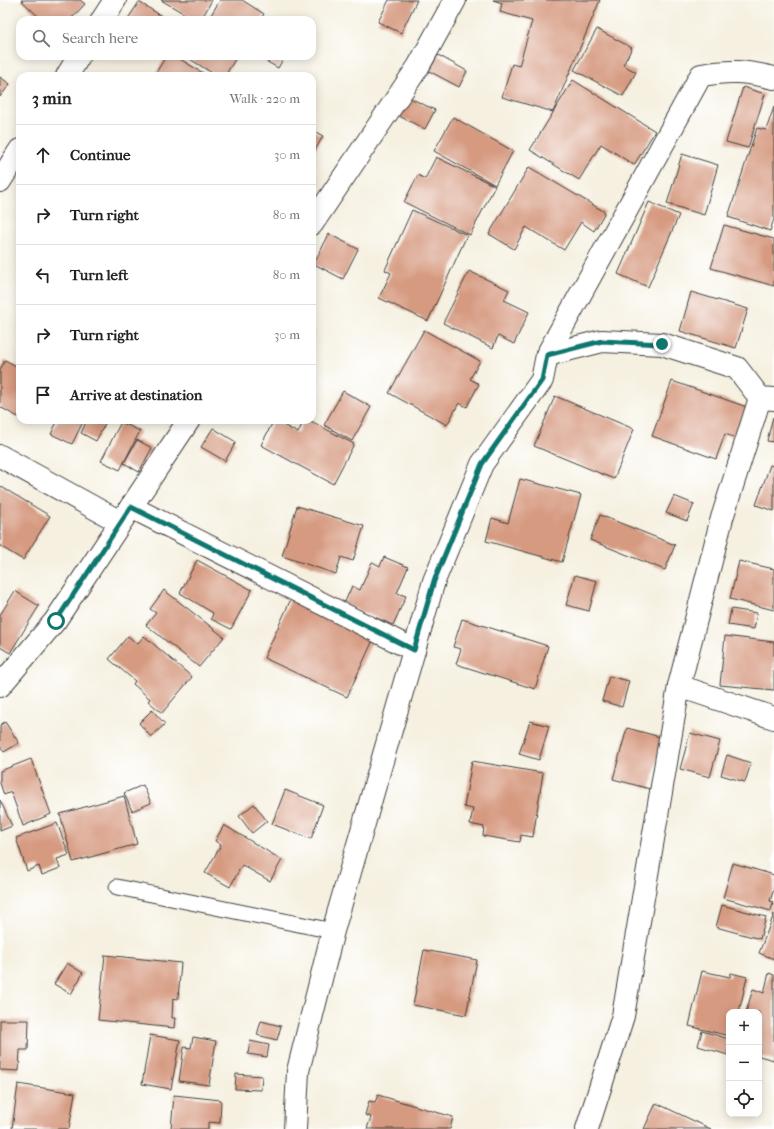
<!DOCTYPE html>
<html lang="en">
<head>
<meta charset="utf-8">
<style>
	body { margin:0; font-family:"IM FELL French Canon",serif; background:#f2f2f2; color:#222 }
	.controls { position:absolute; right:12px; bottom:12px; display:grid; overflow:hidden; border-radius:8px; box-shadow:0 2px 10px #0003 }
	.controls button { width:36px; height:36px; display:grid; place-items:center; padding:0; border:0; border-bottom:1px solid #e0e0e0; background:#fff; color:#222; font:20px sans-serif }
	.stop { position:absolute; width:12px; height:12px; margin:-9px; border:3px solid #0f766e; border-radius:50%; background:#fff }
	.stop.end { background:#0f766e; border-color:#fff; box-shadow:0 1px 4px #0008 }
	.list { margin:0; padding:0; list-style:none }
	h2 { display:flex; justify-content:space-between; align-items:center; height:52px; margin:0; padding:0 16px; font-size:17px }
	h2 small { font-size:13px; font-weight:400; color:#767676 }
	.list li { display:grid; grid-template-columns:26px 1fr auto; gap:12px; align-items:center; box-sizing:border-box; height:60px; padding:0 16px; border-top:1px solid #e0e0e0 }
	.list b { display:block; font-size:15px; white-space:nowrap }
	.list em { font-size:13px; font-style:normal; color:#767676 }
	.icon { flex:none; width:22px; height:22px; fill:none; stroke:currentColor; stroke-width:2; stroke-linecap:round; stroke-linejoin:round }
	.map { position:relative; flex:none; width:774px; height:1129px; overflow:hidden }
	.search { position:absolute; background:#fff; box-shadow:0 2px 10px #0003; left:16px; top:16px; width:300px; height:44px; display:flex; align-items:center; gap:10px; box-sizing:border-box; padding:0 14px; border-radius:12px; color:#767676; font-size:15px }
	.panel { position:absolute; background:#fff; box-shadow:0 2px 10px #0003; left:16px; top:72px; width:300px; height:352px; border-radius:12px }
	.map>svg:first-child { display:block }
	.building { fill:#d69a80 }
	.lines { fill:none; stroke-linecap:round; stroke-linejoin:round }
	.service-casing { stroke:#3d3c39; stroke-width:17 }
	.minor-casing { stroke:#3d3c39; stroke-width:24 }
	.service { stroke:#fff; stroke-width:15 }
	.minor { stroke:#fff; stroke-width:22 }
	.route { stroke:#0f766e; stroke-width:5 }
</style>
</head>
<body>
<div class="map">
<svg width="774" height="1129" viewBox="0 0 774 1129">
	<rect width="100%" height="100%" fill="#fff"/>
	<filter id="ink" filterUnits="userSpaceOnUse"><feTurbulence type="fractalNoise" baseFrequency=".025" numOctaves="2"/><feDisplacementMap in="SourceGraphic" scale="8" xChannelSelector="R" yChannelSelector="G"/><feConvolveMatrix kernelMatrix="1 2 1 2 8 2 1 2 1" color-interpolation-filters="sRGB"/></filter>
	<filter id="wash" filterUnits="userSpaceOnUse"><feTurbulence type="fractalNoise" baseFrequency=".012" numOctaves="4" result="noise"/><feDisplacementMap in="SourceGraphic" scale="16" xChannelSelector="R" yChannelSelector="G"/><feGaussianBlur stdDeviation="0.9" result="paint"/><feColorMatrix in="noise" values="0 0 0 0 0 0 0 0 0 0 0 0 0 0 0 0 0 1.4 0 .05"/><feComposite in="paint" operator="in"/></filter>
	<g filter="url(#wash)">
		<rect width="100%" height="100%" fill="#f5f0e0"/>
		<g id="blocks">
			<!-- building -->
			<g class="building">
				<path d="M21,0H80L85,4L70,20H42Z"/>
				<path d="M161,0H212L201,20H195Z"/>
				<path d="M220,0H242L264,14L260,20H208Z"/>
				<path d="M389,0H417L401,33L378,22Z"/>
				<path d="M493,0H600L553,112L502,97L512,64L519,66L532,21L500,12L502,3Z"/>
				<path d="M139,2L168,20H127Z"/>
				<path d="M597,29L632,48L623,65L636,72L623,96L574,70Z"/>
				<path d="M438,55L467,71L459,87L429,71Z"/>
				<path d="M166,56H175L208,76H154Z"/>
				<path d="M185,56H237L225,76H217Z"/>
				<path d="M257,56H285L278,68Z"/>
				<path d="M0,77L10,84L0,97Z"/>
				<path d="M573,80L655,131L634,165L601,144L579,180L530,150Z"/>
				<path d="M743,87L765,94L748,148L726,142Z"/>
				<path d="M408,97L435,110L425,129L399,116Z"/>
				<path d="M774,107V219L770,231L728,217L757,128L766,130Z"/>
				<path d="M453,117L513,151L495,185L434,151Z"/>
				<path d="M312,130L323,136L313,154L312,153Z"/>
				<path d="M682,154L718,165L704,215L667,204Z"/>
				<path d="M436,157L495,186L470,235L404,202L418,175L425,179Z"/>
				<path d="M529,167L605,212L594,231L581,222L564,250L526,227L514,249L489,234Z"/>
				<path d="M649,202L679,215L648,287L618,274Z"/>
				<path d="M412,210L467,235L428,321L379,298L391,273L385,270Z"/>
				<path d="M724,225L774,239V286L711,268Z"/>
				<path d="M329,234L358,249L343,279L314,264Z"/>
				<path d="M469,271L509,290L504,300L529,312L514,344L498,336L493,348L443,323Z"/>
				<path d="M691,292L748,309L736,348L680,331Z"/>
				<path d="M424,330L480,361L470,379L479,384L467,407L459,403L447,425L389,393Z"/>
				<path d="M5,360L20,368V413L18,417L0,407V370Z"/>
				<path d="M672,381L747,407L736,438L725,434L716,459L652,436Z"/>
				<path d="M343,391L371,407L352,441L324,425Z"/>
				<path d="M555,396L634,429L614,479L534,446Z"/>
				<path d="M773,417H774V442L767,441Z"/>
				<path d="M58,420H84L72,444L51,434Z"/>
				<path d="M87,420H107L96,441L81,433Z"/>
				<path d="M274,420L298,433L304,420H309L354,444L333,484L261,445Z"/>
				<path d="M121,422L140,431L120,470L101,461Z"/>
				<path d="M213,428L236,442L225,461L201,447Z"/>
				<path d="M137,440L152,448L139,472L124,463Z"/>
				<path d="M770,465L774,466V511L756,505Z"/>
				<path d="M520,479L581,495L562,562L486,541L492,518L508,523Z"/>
				<path d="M0,486L50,516L23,560L0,546Z"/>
				<path d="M674,496L694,504L687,521L666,513Z"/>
				<path d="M297,506L364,526L353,561L341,557L336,574L282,556Z"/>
				<path d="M600,515L675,545L665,570L590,540Z"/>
				<path d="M384,557L408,567L397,593L406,596L393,625L344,604L352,586L360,590L372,562L380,566Z"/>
				<path d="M197,560L252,590L231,629L211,619L213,613L180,593Z"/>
				<path d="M739,561L774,569V610L730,599Z"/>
				<path d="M575,575L597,581L589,611L566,605Z"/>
				<path d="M164,590L224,637L199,667L146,625L156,613L150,609Z"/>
				<path d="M15,591L39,606L10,653L0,647V615Z"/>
				<path d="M291,599L374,638L347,697L264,658Z"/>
				<path d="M731,609L757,613L754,629L728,625Z"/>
				<path d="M462,619L548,646L535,689L456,664L461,649L453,647Z"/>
				<path d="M128,636L137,644L144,636L192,677L162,713L148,701L150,699L133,684L135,681L109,659Z"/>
				<path d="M725,636L774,642V690L720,685Z"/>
				<path d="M609,676L629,681L622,707L602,701Z"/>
				<path d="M152,710L165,724L151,737L139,723Z"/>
				<path d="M530,721L549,726L539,760L519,754Z"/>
				<path d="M5,722L19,743L4,752L0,746V725Z"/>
				<path d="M627,728L664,738L650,789L613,779Z"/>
				<path d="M690,733L720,741L710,777L680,769Z"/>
				<path d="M727,755L751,763L745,782L721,775Z"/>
				<path d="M31,759L51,814L23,826L11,792L4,795L0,783V771Z"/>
				<path d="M472,761L543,773L533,837L521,835L520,842L483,836L484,827L470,824L473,809L464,807Z"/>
				<path d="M143,785L151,803L132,811L124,793Z"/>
				<path d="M285,790L323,805L311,839L272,824Z"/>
				<path d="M124,796L137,844L73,862L60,814Z"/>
				<path d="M0,800L12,826L0,831Z"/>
				<path d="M254,804L267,821L252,833L239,816Z"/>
				<path d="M57,823L69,855L57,859L60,868L42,875L39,866L27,871L16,838Z"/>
				<path d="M224,825L282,860L270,881L242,865L230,887L205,873L221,845L215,841Z"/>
				<path d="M733,863L774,875V889L770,901L773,902L771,911L723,898Z"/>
				<path d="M722,905L766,917L760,939L716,927Z"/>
				<path d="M774,914V959L759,953Z"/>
				<path d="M424,950L477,960L466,1015L413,1005Z"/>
				<path d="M105,955L181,963L178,999L173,998L172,1018H175L174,1028L98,1020Z"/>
				<path d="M67,963L83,973L71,994L54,984Z"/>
				<path d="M702,971L730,977L731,973L747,977L739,1012H729V1036L689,1026Z"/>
				<path d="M769,973L774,975V1060L759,1056V1012H746L753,989L764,993Z"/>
				<path d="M0,1020H29L28,1050H20L19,1071L0,1070Z"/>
				<path d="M261,1021L281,1026L277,1040L257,1035Z"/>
				<path d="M702,1031L729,1039L728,1055L698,1046Z"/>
				<path d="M150,1035L180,1040L171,1089L142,1084Z"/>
				<path d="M193,1037L216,1041L209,1085L179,1081L184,1047L191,1048Z"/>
				<path d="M250,1041L269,1045L267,1057L248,1054Z"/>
				<path d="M236,1074L262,1076L261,1090L235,1089Z"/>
				<path d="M18,1084L75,1093L69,1129H12Z"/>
				<path d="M174,1095L221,1100L220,1123L208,1122V1129H171Z"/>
				<path d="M378,1095L453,1117L450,1129H367L371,1117L365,1115L369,1101L375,1102Z"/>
				<path d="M656,1103L711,1129H644Z"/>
			</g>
		</g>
	</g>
	<g filter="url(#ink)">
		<use href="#blocks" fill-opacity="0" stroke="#3d3c39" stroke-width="1"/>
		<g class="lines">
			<defs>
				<path id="service" d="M117,887L333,931"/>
				<g id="minor">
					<path d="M102,20L115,0"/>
					<path d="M67,76L79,56"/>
					<path d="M0,181L20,150"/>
					<path d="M312,224L418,67L455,0"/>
					<path d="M547,355L602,341L662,344L737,368L760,398L774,399"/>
					<path d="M760,398L722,518L679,686L774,718"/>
					<path d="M0,456L120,522"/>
					<path d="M131,507L414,650"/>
					<path d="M0,686L55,621L189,420"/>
					<path d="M295,1129L298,1071L333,931L434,581L482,464L542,380L547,355L701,75C731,70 744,71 774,78"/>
					<path d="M587,1129L623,1016L679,686"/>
				</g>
			</defs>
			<!-- service casing -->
			<use href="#service" class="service-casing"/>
			<!-- minor casing -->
			<use href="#minor" class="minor-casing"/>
			<!-- service -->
			<use href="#service" class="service"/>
			<!-- minor -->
			<use href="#minor" class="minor"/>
		</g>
	</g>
	<g class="lines" filter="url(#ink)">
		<!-- route -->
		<path class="route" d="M56,621L131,507L414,650L434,581L482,464L542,380L547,355L602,341L662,344"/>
	</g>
</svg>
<div class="controls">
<button>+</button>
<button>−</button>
<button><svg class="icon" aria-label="locate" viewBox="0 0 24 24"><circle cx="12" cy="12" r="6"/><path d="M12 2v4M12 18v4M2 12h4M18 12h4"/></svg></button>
</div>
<div class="stop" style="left:56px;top:621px"></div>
<div class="stop end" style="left:662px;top:344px"></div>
<div class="search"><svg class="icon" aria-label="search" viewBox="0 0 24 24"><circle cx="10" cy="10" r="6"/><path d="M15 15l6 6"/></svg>Search here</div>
<section class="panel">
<h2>3 min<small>Walk · 220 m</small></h2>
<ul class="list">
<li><svg class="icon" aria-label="ahead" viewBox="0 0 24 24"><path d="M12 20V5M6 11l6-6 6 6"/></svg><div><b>Continue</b></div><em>30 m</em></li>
<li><svg class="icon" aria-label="right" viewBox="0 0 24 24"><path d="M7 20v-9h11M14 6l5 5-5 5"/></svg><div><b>Turn right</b></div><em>80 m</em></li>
<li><svg class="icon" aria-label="left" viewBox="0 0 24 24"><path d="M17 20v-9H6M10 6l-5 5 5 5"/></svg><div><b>Turn left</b></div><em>80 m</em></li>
<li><svg class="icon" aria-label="right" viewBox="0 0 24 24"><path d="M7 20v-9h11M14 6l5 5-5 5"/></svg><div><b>Turn right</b></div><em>30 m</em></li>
<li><svg class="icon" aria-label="arrive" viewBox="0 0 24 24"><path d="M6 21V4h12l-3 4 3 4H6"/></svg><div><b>Arrive at destination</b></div></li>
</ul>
</section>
</div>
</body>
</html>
